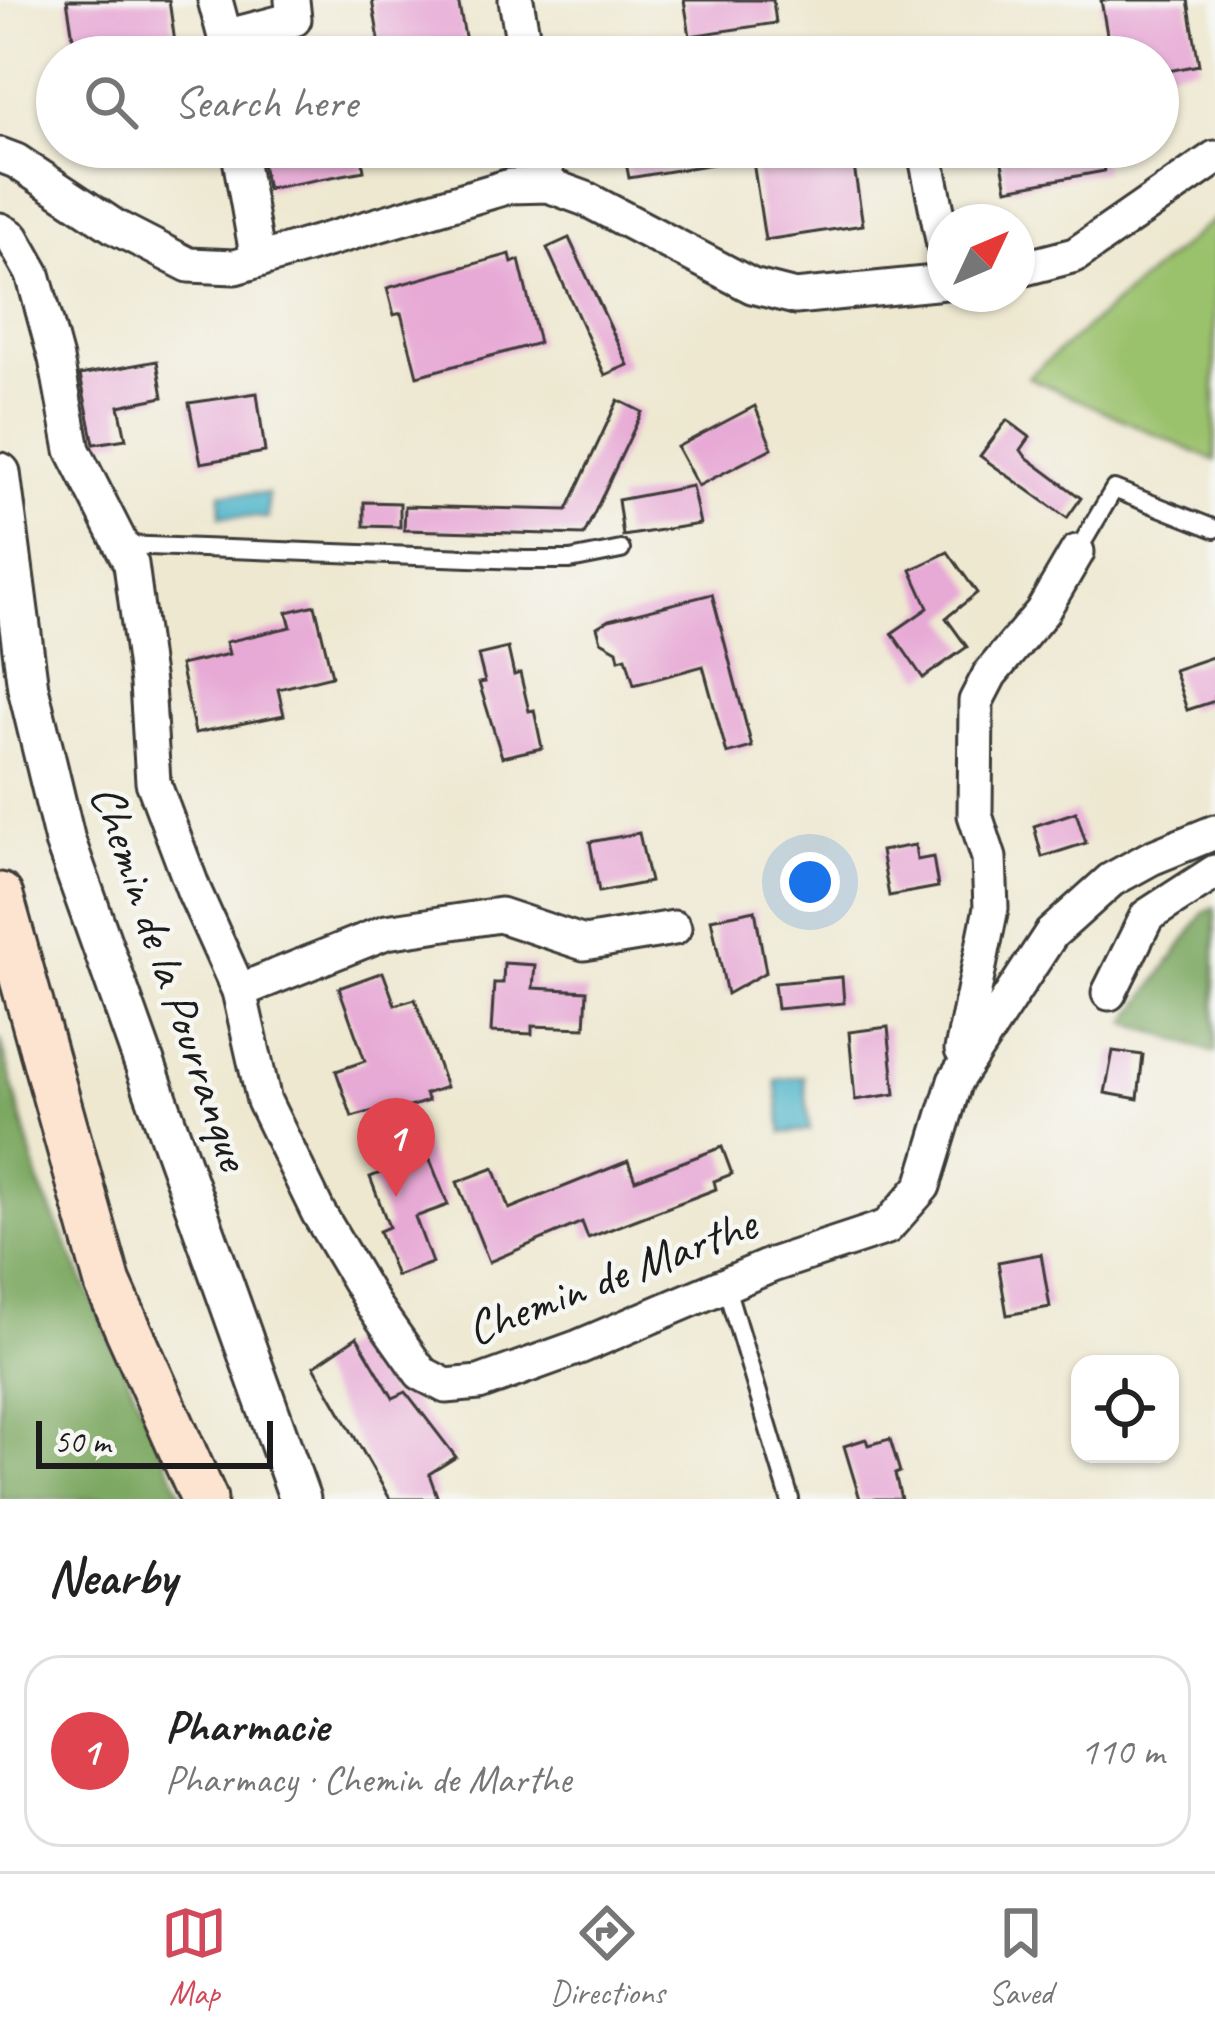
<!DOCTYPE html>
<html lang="en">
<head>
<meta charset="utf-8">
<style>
	body { margin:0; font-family:Caveat,sans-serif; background:#f2f2f2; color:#222 }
	.controls { position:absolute; right:36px; bottom:36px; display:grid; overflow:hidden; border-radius:24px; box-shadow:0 3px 9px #0004 }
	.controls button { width:108px; height:108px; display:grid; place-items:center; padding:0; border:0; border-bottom:3px solid #e0e0e0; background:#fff; color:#222; font:60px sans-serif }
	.compass { position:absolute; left:927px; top:204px; width:108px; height:108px; border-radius:50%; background:#fff; box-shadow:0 3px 9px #0004; rotate:46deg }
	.scale { position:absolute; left:36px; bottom:30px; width:237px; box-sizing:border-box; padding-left:12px; border:6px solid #1c1c1c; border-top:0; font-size:33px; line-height:42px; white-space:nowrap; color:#1c1c1c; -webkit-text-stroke:9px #f6f6f2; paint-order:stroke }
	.you { position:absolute; left:810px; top:882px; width:42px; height:42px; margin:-30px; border:9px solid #fff; border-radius:50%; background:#1a73e8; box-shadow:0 0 0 18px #1a73e833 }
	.badge { display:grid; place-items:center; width:78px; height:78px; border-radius:50%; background:#d1495b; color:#fff; font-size:39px; font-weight:700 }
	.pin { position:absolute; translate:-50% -99px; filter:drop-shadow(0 3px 6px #0008) }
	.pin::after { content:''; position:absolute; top:63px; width:42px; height:36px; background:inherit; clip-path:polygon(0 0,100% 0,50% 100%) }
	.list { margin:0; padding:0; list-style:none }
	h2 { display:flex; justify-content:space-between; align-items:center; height:156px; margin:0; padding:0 48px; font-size:51px }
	h2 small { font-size:39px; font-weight:400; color:#767676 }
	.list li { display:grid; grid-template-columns:78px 1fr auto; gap:36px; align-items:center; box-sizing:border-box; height:192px; margin:0 24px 24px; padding:0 24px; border:3px solid #e0e0e0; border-radius:36px }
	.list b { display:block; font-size:45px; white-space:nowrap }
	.list p { margin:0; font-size:39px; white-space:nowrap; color:#767676 }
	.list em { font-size:39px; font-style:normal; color:#767676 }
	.icon { flex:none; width:66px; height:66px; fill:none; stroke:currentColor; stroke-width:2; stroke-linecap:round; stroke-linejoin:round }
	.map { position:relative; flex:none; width:1215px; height:1499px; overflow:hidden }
	.search { position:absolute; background:#fff; box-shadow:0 3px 9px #0004; left:36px; right:36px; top:36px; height:132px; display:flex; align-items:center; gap:30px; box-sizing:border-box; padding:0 42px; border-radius:66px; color:#767676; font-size:45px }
	.sheet { height:372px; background:#fff }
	nav { display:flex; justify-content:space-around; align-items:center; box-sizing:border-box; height:168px; border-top:3px solid #e0e0e0; background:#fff; font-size:33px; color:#767676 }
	nav a { display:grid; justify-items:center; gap:6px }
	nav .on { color:#d1495b }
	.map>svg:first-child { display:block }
	.green { fill:#9ac16c; stroke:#5b6e44; stroke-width:3 }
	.forest { fill:#7ba760; stroke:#4c623e; stroke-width:3 }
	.water { fill:#4ab2c8; stroke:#336772; stroke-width:3 }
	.building { fill:#e7a9d5 }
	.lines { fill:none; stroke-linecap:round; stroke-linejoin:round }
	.service-casing { stroke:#3c3b37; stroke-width:22 }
	.minor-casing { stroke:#3c3b37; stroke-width:39 }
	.tertiary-casing { stroke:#3c3b37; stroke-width:45 }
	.secondary-casing { stroke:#3c3b37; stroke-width:51 }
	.service { stroke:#fff; stroke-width:16 }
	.minor { stroke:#fff; stroke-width:33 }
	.tertiary { stroke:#fff; stroke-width:39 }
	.secondary { stroke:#fde4d0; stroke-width:45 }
	.labels { text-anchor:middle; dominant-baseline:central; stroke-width:9; stroke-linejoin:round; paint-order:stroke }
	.street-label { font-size:48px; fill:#1c1c1c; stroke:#f6f6f2 }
</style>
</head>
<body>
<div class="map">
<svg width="1215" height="1499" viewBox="0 0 1215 1499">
	<rect width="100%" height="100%" fill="#f6f6f2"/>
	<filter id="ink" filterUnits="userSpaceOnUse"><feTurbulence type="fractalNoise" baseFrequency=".00833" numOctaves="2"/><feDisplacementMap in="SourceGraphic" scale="24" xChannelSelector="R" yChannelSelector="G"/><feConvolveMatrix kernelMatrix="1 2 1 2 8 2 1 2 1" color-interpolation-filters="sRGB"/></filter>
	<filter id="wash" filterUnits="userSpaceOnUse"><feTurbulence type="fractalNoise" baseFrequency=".004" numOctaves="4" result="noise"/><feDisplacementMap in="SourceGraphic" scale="48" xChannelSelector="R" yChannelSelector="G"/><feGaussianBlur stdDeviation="2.7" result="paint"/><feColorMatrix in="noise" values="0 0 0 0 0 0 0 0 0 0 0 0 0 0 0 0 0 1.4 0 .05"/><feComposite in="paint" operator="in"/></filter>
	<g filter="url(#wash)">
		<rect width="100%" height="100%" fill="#eee8d0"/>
		<!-- green -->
		<path class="green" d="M1215,218V461L1028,377Z"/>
		<!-- forest -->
		<g class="forest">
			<path d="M1215,907V1053L1127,1023L1204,913Z"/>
			<path d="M0,1038L40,1186L184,1499H0Z"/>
		</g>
		<!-- water -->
		<g class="water">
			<path d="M221,493L268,494V518L220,516Z"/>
			<path d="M804,1076L810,1130L782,1133L776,1080Z"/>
		</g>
		<g id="blocks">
			<!-- building -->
			<g class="building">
				<path d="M67,0H169L177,57H76Z"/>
				<path d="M372,0H458L469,57H382Z"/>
				<path d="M684,0H773L776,23L690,36Z"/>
				<path d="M1101,0H1188L1199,65L1158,73V57H1111Z"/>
				<path d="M259,147H360L364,171L267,189Z"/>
				<path d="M623,147H730L731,161L629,178Z"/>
				<path d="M803,147H851L863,225L765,240L752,155Z"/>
				<path d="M999,147H1100L1104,171L1007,189Z"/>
				<path d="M569,238L628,365L605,375L547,248Z"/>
				<path d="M510,254L512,263L519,260L539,343L417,376L401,313L394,315L387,288Z"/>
				<path d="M157,361L163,397L119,406L126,439L94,444L80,375Z"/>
				<path d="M257,393L265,452L201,463L189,403Z"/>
				<path d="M618,400L642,412L584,535L404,530L405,506L567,510Z"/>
				<path d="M755,406L772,448L698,486L677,447Z"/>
				<path d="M1007,420L1030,437L1021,450L1026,457L1081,498L1067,518L980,456Z"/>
				<path d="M692,486L700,524L623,536L618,500Z"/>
				<path d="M364,502L400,503V527L364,526Z"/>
				<path d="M948,552L977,593L946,618L967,647L923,678L892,633L928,608L911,570Z"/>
				<path d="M712,594L752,747L727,754L703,666L634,685L626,657L619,659L617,650L601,641L597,627L609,620Z"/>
				<path d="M315,605L332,676L278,689L284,715L195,733L180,665L229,654L226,642L291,627L287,612Z"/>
				<path d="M508,648L514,675L520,673L529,711L534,710L542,748L502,757L479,683L485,682L478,655Z"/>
				<path d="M1215,656V701L1187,710L1174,670Z"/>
				<path d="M1076,812L1086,843L1042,857L1034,826Z"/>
				<path d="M639,833L650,882L599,892L590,842Z"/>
				<path d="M915,845L917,860L933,857L938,887L889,896L881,851Z"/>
				<path d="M755,910L766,972L727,994L711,919Z"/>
				<path d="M504,963L535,965L533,988L587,991L585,1028L532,1026V1034L491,1032L494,983H503Z"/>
				<path d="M383,972L395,1005L415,999L446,1087L425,1094L428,1101L409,1107L448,1205L415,1217L432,1263L396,1276L379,1231L389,1227L370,1177L395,1167L373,1111L352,1117L336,1071L365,1061L339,988Z"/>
				<path d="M842,977L844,1003L777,1009L774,983Z"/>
				<path d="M888,1027L895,1094L855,1100L849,1032Z"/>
				<path d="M1113,1051L1143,1055L1138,1099L1105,1093Z"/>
				<path d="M722,1147L732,1174L714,1181L716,1189L588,1238L582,1222L489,1262L457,1182L494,1168L509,1209L628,1161L635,1180Z"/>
				<path d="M1041,1254L1050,1307L1007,1315L998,1262Z"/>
				<path d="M357,1337L393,1398L406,1392L456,1457L429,1474L438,1499H390L314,1366Z"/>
				<path d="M866,1439L868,1445L890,1439L900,1472L895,1474L901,1499H860L844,1446Z"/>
			</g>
		</g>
	</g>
	<g filter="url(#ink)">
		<use href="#blocks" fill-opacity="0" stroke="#3c3b37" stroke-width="3"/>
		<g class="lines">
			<defs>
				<g id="service">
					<path d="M122,545L525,560H570L621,550"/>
					<path d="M1077,552L1114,489L1215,529"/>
					<path d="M725,1284L790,1499"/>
				</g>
				<g id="minor">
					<path d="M215,0L225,37"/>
					<path d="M516,0L526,57"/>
					<path d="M227,57L225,37L294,19L292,0"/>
					<path d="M238,147L258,260"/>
					<path d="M541,147L548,185"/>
					<path d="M924,147L945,250"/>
					<path d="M0,155L16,161L115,227L189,265L235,267L510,186L548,185L586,199L752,286L795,297L945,282"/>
					<path d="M0,230L12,237L33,274L56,359L73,450L131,564L147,684L153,782L194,891L239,991L264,1101L318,1212L373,1305L421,1373L446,1386L479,1383L579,1347L772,1265L887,1227L923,1186L955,1081L1051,934L1111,880L1151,858L1215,832"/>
					<path d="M1017,270L1075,255L1215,158"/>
					<path d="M239,991L386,932L500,915L584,943L674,928"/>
					<path d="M1109,993L1147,916L1215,872"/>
					<path d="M962,1050L991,908L989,858L975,815L976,701L990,674L1042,612L1077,552"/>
				</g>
				<path id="tertiary" d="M0,473L28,688L65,841L300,1499"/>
				<path id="secondary" d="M0,896L108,1284L204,1499"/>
			</defs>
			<!-- service casing -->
			<use href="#service" class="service-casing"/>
			<!-- minor casing -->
			<use href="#minor" class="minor-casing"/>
			<!-- tertiary casing -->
			<use href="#tertiary" class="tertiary-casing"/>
			<!-- secondary casing -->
			<use href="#secondary" class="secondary-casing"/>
			<!-- service -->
			<use href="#service" class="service"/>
			<!-- minor -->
			<use href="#minor" class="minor"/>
			<!-- tertiary -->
			<use href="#tertiary" class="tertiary"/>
			<!-- secondary -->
			<use href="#secondary" class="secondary"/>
		</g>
	</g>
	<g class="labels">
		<!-- street labels -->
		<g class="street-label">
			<text transform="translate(171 977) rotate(71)">Chemin de la Pourranque</text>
			<text transform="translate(611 1276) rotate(-21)">Chemin de Marthe</text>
		</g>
	</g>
</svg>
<div class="controls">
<button><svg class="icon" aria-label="locate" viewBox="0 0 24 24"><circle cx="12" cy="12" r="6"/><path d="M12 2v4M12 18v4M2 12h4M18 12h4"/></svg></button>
</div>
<svg class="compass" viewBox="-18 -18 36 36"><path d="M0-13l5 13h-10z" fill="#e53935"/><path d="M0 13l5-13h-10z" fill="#767676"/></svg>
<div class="scale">50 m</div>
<div class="you"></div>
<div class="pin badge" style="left:396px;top:1197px;background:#e0444e">1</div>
<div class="search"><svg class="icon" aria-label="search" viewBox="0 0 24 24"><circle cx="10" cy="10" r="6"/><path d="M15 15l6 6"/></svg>Search here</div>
</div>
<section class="sheet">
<h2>Nearby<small></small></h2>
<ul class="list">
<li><span class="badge" style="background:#e0444e">1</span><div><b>Pharmacie</b><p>Pharmacy · Chemin de Marthe</p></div><em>110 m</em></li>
</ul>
</section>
<nav>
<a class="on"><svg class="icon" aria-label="map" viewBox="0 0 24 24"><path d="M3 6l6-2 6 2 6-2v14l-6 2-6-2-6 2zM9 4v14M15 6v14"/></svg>Map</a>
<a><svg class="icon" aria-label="directions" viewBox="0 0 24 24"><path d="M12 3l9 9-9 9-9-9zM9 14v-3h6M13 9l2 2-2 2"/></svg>Directions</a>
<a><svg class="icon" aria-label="saved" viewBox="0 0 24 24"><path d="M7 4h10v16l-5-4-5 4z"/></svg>Saved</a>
</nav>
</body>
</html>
